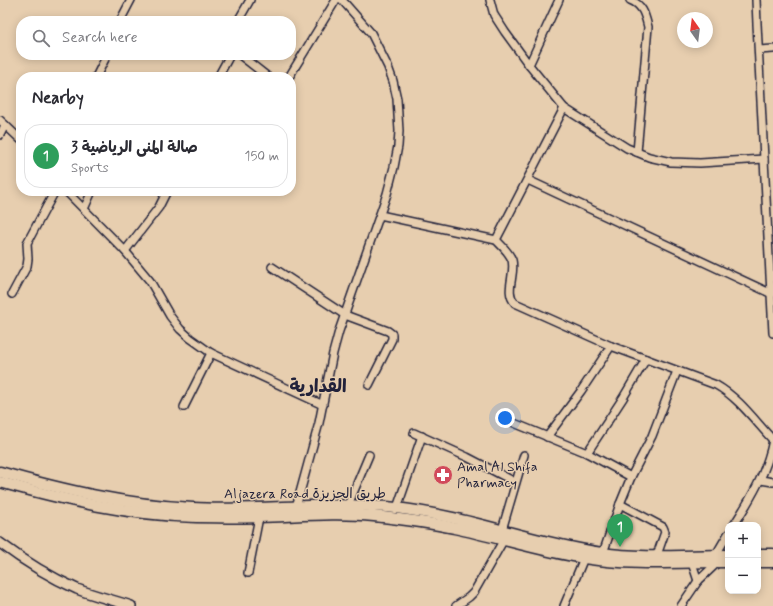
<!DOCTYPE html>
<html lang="en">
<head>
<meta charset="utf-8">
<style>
	body { margin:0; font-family:Mynerve,"Playpen Sans Arabic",sans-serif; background:#f7f7f7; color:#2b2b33 }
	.controls { position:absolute; right:12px; bottom:12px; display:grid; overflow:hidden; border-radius:8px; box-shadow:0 2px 10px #0003 }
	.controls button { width:36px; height:36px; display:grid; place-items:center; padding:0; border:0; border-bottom:1px solid #e1e1e2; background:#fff; color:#2b2b33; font:20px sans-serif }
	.compass { position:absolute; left:677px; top:12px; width:36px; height:36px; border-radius:50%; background:#fff; box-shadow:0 2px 10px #0003; rotate:346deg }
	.you { position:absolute; left:505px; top:418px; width:14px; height:14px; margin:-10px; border:3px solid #fff; border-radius:50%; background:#1a73e8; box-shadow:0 0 0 6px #1a73e833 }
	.badge { display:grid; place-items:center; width:26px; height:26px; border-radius:50%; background:#0f766e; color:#fff; font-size:13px; font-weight:700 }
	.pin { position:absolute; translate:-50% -33px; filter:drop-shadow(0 1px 2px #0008) }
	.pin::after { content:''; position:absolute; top:21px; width:14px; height:12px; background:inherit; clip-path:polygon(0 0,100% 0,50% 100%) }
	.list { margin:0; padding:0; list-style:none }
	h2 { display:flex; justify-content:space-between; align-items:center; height:52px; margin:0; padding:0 16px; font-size:17px }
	h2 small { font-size:13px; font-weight:400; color:#7c7c81 }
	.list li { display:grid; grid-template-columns:26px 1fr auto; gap:12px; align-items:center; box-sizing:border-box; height:64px; margin:0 8px 8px; padding:0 8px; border:1px solid #e1e1e2; border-radius:16px }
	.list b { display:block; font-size:15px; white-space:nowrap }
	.list p { margin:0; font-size:13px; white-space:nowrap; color:#7c7c81 }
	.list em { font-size:13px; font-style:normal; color:#7c7c81 }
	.icon { flex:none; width:22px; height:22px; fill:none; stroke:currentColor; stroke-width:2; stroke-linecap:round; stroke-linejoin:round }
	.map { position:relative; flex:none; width:773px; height:606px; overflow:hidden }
	.search { position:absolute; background:#fff; box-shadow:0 2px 10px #0003; left:16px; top:16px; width:280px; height:44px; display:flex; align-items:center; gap:10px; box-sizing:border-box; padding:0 14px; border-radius:16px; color:#7c7c81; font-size:15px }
	.panel { position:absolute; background:#fff; box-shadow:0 2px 10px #0003; left:16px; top:72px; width:280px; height:124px; border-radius:16px }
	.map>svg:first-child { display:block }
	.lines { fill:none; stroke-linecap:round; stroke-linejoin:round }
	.minor-casing { stroke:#22223b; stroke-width:10 }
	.tertiary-casing { stroke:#22223b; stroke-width:12 }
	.secondary-casing { stroke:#22223b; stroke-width:13 }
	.minor { stroke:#e7ceaf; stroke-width:7 }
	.tertiary { stroke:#e7ceaf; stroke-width:9 }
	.secondary { stroke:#e7ceaf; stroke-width:10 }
	.labels { text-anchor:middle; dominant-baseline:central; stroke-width:3; stroke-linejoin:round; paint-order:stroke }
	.poi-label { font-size:14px; fill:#22223b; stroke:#e7ceaf; text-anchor:start }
	.street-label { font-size:14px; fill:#22223b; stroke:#e7ceaf }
	.district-label { font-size:18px; font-weight:bold; fill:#22223b; stroke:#e7ceaf }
</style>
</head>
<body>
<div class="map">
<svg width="773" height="606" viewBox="0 0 773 606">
	<rect width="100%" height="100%" fill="#e7ceaf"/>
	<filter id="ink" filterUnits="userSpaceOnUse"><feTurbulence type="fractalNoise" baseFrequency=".025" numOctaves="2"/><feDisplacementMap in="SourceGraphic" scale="8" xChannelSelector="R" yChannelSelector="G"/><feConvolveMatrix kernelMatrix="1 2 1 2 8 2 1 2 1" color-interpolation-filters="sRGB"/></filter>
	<g filter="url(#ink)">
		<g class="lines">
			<defs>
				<g id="minor">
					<path d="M490,0L494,15L505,32L529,65L564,108L627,148L649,157L671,162L700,163L764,159"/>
					<path d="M630,0C643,5 645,15 648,27L637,152"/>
					<path d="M756,0L757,24L773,333"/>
					<path d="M120,21L131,0"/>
					<path d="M238,21L250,0"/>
					<path d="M759,50L773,49"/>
					<path d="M240,55L268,77"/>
					<path d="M529,65L559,0"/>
					<path d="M96,77L107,55"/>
					<path d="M218,77L230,55"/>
					<path d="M289,77L336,0"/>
					<path d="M0,120L21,140"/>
					<path d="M0,135L5,125"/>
					<path d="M528,180L772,294"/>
					<path d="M66,191L125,251L150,281L170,316L180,329L190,338L211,353L323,405"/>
					<path d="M84,209L92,191"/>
					<path d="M380,215L496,240C502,246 509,252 512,260C516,274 504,292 515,303L611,346L716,385C739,398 755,421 773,440"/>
					<path d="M496,240L564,108"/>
					<path d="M125,251L159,207L167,191"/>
					<path d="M272,267L345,315L388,331L392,334V339L369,385"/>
					<path d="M12,294L27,266L28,259L27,243L55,191"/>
					<path d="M184,407L211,353"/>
					<path d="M514,423L587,453L631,477"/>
					<path d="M414,433L467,457L515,482"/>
					<path d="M547,437L581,391L611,346"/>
					<path d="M587,453L623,398L646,359"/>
					<path d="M761,480L773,482"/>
					<path d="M620,504L663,527L665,532L657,555"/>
					<path d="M348,505L369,455"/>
					<path d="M397,508L422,436"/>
					<path d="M295,511L319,423L333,353L339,331L387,194L394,167L398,146L399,131L397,99L393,81L388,67L371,33L342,0"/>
					<path d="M734,525C751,498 767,472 773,440"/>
					<path d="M502,530L524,455"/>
					<path d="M603,553L620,504L631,477L652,436L677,371"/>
					<path d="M714,558L728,534"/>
					<path d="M692,563L698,581"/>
					<path d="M248,573L259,517"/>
					<path d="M456,606L469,597L474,592L503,541"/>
					<path d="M564,606L584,558"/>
					<path d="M681,606L698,581L718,562"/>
				</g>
				<path id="tertiary" d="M0,543C24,561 50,577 77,589C95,596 113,600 131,606"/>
				<g id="secondary">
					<path d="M0,472C63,490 127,505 193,508C260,512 328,500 396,508C466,516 533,543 602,553C643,559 687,555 728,555"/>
					<path d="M0,482C64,500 129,515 196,517C217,517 238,518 259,517C297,516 336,512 374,516C401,519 428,522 454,528C498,537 540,551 584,558C632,566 680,562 728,562"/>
					<path d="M758,554H773"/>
					<path d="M758,562H773"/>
				</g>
			</defs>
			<!-- minor casing -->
			<use href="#minor" class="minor-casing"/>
			<!-- tertiary casing -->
			<use href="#tertiary" class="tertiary-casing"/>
			<!-- secondary casing -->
			<use href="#secondary" class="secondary-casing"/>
			<!-- minor -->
			<use href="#minor" class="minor"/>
			<!-- tertiary -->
			<use href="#tertiary" class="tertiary"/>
			<!-- secondary -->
			<use href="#secondary" class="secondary"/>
		</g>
	</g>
	<!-- icons -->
	<defs>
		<symbol id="pharmacy-disc" viewBox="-11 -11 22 22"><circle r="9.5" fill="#d1495b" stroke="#e7ceaf"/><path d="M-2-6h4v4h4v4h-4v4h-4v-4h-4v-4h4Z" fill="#fff"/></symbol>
	</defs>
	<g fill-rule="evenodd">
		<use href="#pharmacy-disc" x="432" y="464" width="22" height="22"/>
	</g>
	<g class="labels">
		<!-- poi labels -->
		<g class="poi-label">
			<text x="457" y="467">Amal Al Shifa<tspan x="457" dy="16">Pharmacy</tspan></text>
		</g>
		<!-- street labels -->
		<g class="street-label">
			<text x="305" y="494">Aljazera Road طريق الجزيزة</text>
		</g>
		<!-- district labels -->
		<g class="district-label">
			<text x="318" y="387">القدارية</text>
		</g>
	</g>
</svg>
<div class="controls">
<button>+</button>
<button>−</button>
</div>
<svg class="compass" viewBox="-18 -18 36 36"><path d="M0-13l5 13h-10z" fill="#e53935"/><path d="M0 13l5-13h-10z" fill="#7c7c81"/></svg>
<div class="you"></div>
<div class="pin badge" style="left:620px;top:547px;background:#2e9e5b">1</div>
<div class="search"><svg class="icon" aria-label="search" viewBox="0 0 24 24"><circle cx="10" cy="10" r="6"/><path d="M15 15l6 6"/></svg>Search here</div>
<section class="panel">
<h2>Nearby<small></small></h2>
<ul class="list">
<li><span class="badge" style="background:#2e9e5b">1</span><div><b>صالة المنى الرياضية 3</b><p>Sports</p></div><em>150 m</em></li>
</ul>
</section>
</div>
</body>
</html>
